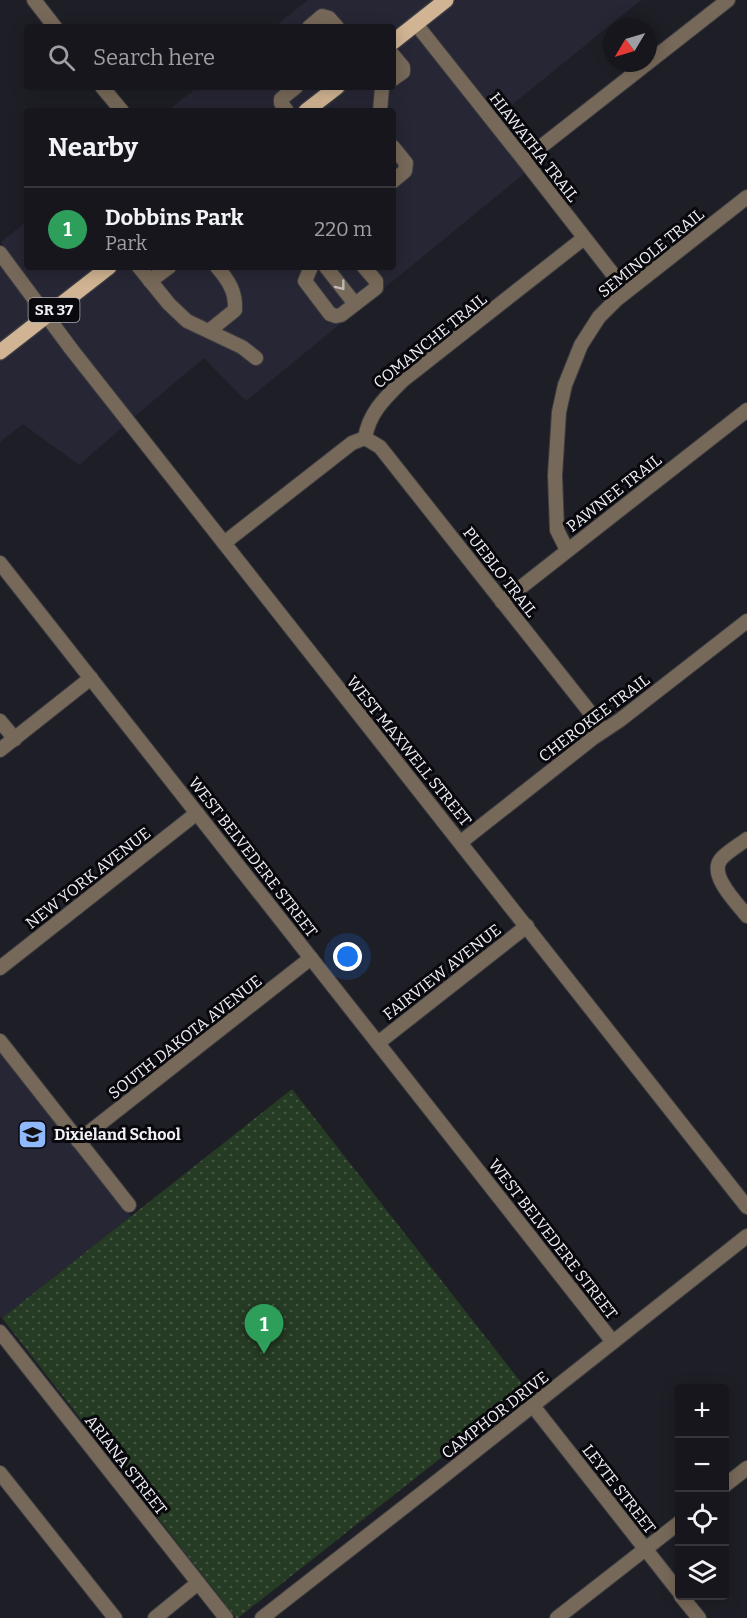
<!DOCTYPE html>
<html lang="en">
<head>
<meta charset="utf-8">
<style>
	body { margin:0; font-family:Bitter,serif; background:#232329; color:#f1f3f6 }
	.controls { position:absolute; right:18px; bottom:18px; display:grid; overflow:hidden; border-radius:6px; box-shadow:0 3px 15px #0003 }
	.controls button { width:54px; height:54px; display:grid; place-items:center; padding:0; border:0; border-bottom:2px solid #35353b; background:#16161c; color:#f1f3f6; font:30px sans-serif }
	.compass { position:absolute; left:603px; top:18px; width:54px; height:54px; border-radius:50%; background:#16161c; box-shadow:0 3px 15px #0003; rotate:232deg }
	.you { position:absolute; left:348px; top:957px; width:21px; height:21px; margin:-15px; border:4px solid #fff; border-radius:50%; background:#1a73e8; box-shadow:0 0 0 9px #1a73e833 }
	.badge { display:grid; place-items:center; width:39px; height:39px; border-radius:50%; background:#8fb8fd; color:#fff; font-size:20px; font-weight:700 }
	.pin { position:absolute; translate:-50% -50px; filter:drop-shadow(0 2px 3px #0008) }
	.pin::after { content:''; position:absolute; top:32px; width:21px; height:18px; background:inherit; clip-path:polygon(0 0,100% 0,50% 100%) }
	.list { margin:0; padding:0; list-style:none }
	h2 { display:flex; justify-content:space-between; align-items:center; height:78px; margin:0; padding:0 24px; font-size:26px }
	h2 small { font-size:20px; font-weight:400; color:#9e9fa3 }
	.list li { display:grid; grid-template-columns:39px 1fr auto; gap:18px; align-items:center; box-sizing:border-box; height:84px; padding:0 24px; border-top:2px solid #35353b }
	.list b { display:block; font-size:22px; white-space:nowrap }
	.list p { margin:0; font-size:20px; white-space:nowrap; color:#9e9fa3 }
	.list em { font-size:20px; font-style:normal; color:#9e9fa3 }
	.icon { flex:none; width:33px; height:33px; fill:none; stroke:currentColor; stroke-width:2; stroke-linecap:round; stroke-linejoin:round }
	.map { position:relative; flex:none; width:747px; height:1618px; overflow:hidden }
	.search { position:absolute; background:#16161c; box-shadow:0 3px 15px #0003; left:24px; top:24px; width:372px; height:66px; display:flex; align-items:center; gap:15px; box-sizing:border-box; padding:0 21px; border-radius:6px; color:#9e9fa3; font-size:22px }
	.panel { position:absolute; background:#16161c; box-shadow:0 3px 15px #0003; left:24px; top:108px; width:372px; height:162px; border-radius:6px }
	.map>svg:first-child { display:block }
	.built { fill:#272634 }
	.green { fill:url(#green-dots) }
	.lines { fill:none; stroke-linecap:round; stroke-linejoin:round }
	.minor-casing { stroke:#3c3c43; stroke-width:16 }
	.major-casing { stroke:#3c3c43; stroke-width:18 }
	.minor { stroke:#776959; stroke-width:14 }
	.major { stroke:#d1b493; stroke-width:15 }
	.oneway { stroke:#c0bbb8 }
	.labels { text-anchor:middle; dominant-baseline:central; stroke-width:6; stroke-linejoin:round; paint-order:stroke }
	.shield { fill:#09080c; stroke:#ababb0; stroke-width:1.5 }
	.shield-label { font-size:15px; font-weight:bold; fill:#f1f1f7 }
	.street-label { font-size:16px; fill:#f1f1f7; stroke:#09080c }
	.poi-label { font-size:16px; font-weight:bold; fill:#f1f1f7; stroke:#09080c; text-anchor:start }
</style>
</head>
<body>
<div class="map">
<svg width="747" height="1618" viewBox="0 0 747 1618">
	<defs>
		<pattern id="green-dots" width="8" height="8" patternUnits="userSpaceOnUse" patternTransform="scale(1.5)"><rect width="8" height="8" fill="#263b23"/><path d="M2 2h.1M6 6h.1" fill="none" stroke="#465844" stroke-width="1.8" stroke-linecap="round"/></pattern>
	</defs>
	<rect width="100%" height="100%" fill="#1e1e26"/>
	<!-- built -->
	<g class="built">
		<path d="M308,0H436L393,34V27H274Z"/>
		<path d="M457,0H641L498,116L426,24Z"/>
		<path d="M415,33L525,173L246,401L204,358L134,417L78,346L57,316L119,267H393V111H317L347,87H393V51Z"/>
		<path d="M198,87H327L296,111H167Z"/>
		<path d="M27,221V267H99L49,306L1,242Z"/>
		<path d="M0,265L38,315L0,344Z"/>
		<path d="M45,325L67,355L123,427L79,465L23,424L0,442V361Z"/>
		<path d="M0,1053L131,1216L2,1318L0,1317Z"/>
	</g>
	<!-- green -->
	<path class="green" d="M292,1089L527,1390L238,1618H236L2,1318Z"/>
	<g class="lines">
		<defs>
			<g id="minor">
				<path d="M34,0L55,27"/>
				<path d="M416,24L524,160L626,291"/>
				<path d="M309,27L322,16L329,18L337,27"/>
				<path d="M393,55L403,67V72L393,79"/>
				<path d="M102,87L122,111"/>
				<path d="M287,111L281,103V99L296,87"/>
				<path d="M380,111L382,88"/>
				<path d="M393,147L406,163L405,171L393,181"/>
				<path d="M524,160L728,0"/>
				<path d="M0,253L72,350L747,1207"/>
				<path d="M139,267L169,304L187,321L242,347L256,358"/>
				<path d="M311,267L305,281L330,314L336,316L341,315L376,288V281L364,267"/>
				<path d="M326,267L355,304"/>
				<path d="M150,281L169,267"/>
				<path d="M209,331L235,310C236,292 229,281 217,267"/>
				<path d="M365,438L380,447L604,730"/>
				<path d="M365,438C369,413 385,398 402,381L584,238"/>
				<path d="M224,543L352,443L365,438"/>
				<path d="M567,550L557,530L555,475L559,412L565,385L581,345L599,317L616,300L747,197"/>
				<path d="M0,563L613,1342"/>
				<path d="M502,602L747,410"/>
				<path d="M0,721L15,739"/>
				<path d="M0,750L91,678"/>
				<path d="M747,839C739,845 727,852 721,859C708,875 737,903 747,916"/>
				<path d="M461,842L593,738L620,720L747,621"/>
				<path d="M0,968L197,813"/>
				<path d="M0,1041L129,1205"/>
				<path d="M378,1043L527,926"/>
				<path d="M78,1141L311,958"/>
				<path d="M0,1332L226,1618"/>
				<path d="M533,1406L680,1593"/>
				<path d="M0,1473L115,1618"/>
				<path d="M724,1486L747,1468"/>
				<path d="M681,1596L699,1618"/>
				<path d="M155,1618L198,1583"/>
				<path d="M262,1618L440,1479L747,1236"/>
				<path d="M557,1618L680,1522"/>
			</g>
			<g id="major">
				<path d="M393,42L446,0"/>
				<path d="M306,111L337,87"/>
				<path d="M0,352L109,267"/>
			</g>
		</defs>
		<!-- minor casing -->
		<use href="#minor" class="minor-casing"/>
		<!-- major casing -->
		<use href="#major" class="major-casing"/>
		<!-- minor -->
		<use href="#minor" class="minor"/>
		<!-- major -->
		<use href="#major" class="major"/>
	</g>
	<!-- one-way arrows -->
	<defs><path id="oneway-chevron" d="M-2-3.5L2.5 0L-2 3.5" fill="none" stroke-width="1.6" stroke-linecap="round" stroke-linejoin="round" transform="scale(1.5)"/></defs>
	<use class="oneway" href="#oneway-chevron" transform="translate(341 286) rotate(52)"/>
	<!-- icons -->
	<defs>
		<symbol id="school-square" viewBox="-11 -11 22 22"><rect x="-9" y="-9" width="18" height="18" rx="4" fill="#8fb8fd" stroke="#09080c"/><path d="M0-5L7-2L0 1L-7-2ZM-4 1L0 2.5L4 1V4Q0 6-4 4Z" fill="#111"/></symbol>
	</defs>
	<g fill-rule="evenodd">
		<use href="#school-square" x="16" y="1118" width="33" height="33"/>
	</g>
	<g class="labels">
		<!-- shield labels -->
		<rect class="shield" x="28.5" y="298" width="51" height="24" rx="4.5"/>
		<g class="shield-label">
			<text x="54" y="310">SR 37</text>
		</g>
		<!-- street labels -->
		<g class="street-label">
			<text transform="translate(534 147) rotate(52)">HIAWATHA TRAIL</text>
			<text transform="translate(651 253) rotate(-39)">SEMINOLE TRAIL</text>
			<text transform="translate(430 341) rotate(-39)">COMANCHE TRAIL</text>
			<text transform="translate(614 493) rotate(-38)">PAWNEE TRAIL</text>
			<text transform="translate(500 572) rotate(52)">PUEBLO TRAIL</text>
			<text transform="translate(594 718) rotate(-37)">CHEROKEE TRAIL</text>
			<text transform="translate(409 751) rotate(51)">WEST MAXWELL STREET</text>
			<text transform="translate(253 857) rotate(52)">WEST BELVEDERE STREET</text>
			<text transform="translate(88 878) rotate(-38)">NEW YORK AVENUE</text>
			<text transform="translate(442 972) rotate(-38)">FAIRVIEW AVENUE</text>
			<text transform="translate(185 1037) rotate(-38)">SOUTH DAKOTA AVENUE</text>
			<text transform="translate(553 1239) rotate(52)">WEST BELVEDERE STREET</text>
			<text transform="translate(495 1415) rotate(-38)">CAMPHOR DRIVE</text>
			<text transform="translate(126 1465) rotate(52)">ARIANA STREET</text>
			<text transform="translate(619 1489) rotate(52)">LEYTE STREET</text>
		</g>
		<!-- poi labels -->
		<g class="poi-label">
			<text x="54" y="1134">Dixieland School</text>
		</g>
	</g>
</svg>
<div class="controls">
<button>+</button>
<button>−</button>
<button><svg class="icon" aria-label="locate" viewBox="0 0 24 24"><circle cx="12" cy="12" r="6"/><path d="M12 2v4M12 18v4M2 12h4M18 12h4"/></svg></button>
<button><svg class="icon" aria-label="layers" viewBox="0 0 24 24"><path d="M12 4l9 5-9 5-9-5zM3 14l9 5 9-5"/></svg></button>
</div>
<svg class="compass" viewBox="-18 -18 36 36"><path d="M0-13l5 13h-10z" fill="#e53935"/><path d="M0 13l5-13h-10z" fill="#9e9fa3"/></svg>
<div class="you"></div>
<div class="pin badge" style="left:264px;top:1354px;background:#2e9e5b">1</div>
<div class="search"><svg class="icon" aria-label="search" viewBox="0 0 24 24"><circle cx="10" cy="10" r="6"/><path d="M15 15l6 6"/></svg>Search here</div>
<section class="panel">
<h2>Nearby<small></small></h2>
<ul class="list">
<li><span class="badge" style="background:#2e9e5b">1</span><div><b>Dobbins Park</b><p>Park</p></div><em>220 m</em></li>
</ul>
</section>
</div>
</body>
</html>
